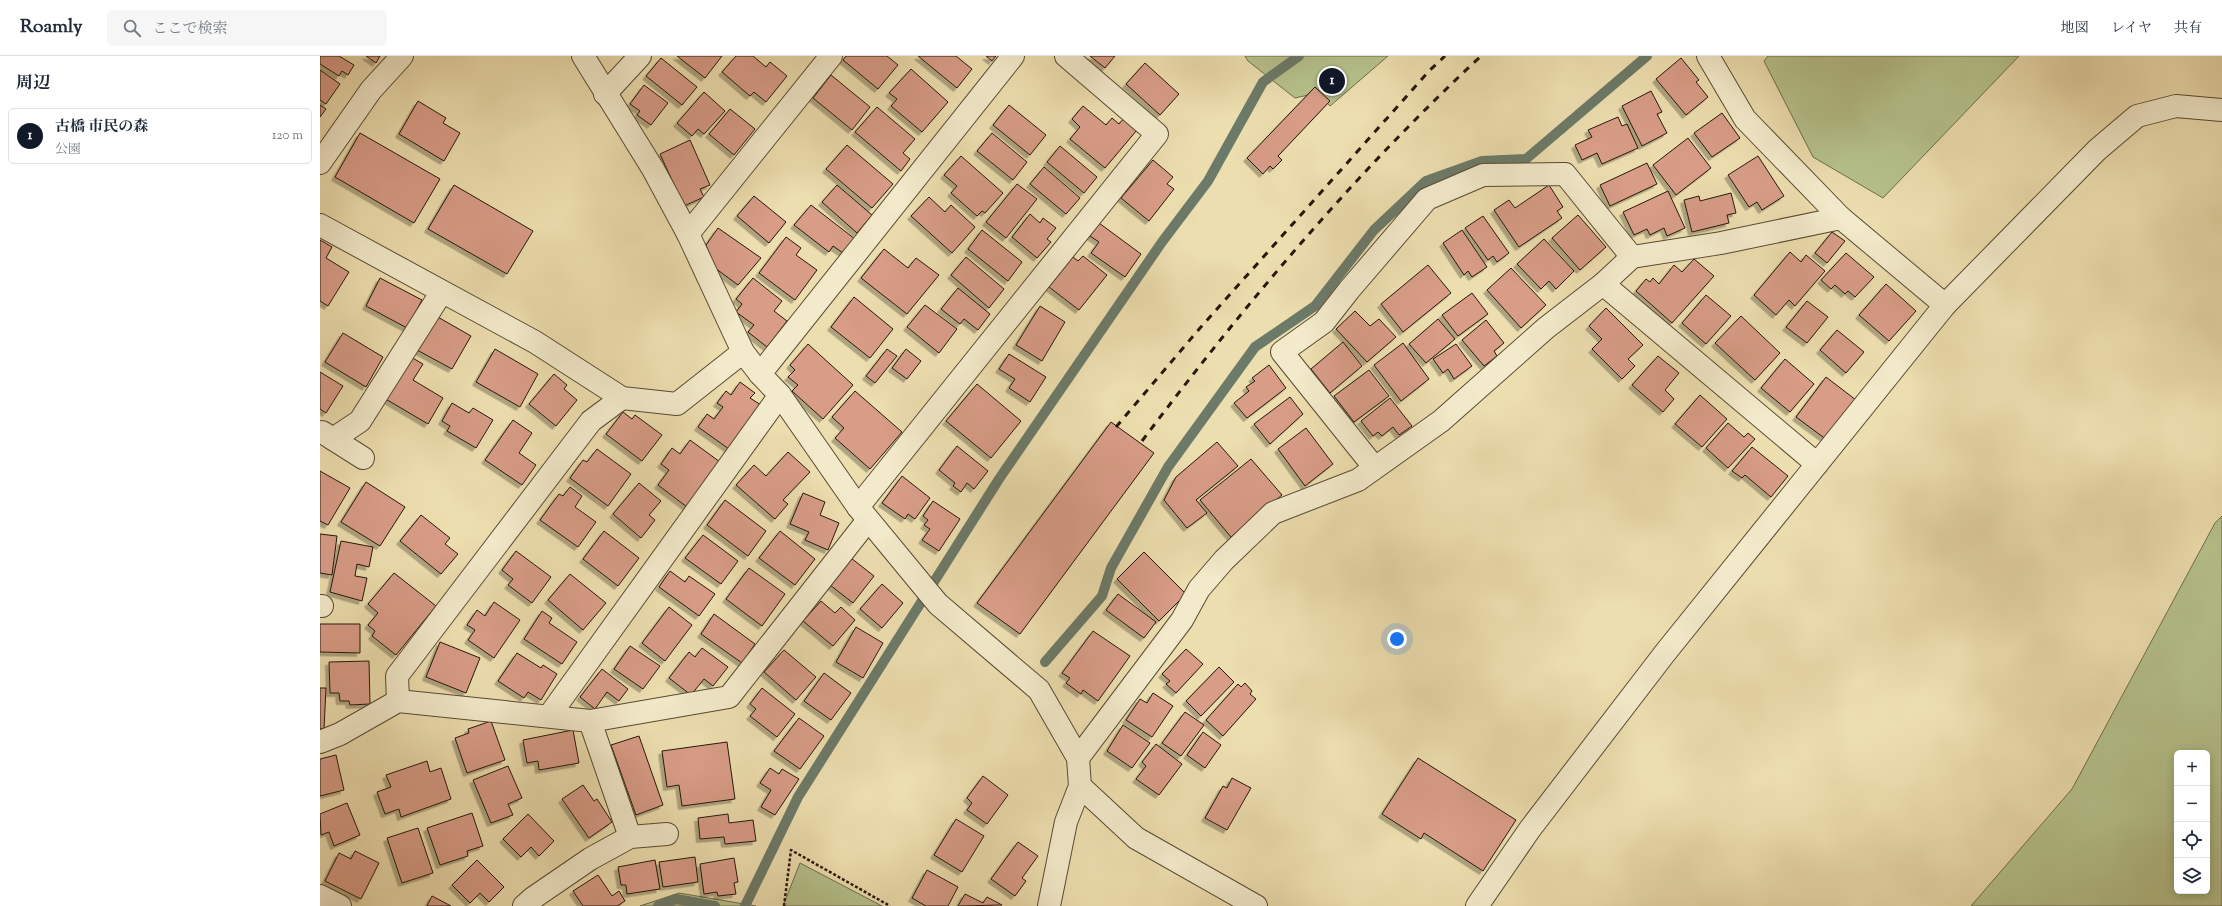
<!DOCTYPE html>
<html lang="ja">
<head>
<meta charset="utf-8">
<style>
	body { margin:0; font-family:"Sorts Mill Goudy","Noto Serif JP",serif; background:#f6f6f7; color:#1f2937 }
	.controls { position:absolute; right:12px; bottom:12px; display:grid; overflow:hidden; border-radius:6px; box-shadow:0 2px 10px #0003 }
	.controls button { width:36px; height:36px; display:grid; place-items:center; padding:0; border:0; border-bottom:1px solid #e0e1e3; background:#fff; color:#1f2937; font:20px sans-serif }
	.you { position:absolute; left:1077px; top:583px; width:14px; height:14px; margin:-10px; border:3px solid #fff; border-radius:50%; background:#1a73e8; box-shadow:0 0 0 6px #1a73e833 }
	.badge { display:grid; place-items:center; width:26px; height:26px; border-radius:50%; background:#111827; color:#fff; font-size:13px; font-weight:700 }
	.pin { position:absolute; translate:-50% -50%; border:2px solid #fff; box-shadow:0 1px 4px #0006 }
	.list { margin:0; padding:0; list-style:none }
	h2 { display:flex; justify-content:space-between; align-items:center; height:52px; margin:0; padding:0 16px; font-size:17px }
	h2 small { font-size:13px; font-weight:400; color:#747a83 }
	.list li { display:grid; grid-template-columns:26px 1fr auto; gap:12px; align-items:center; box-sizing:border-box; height:56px; margin:0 8px 8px; padding:0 8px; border:1px solid #e0e1e3; border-radius:6px }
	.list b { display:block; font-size:15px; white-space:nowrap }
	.list p { margin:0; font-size:13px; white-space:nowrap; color:#747a83 }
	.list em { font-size:13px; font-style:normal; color:#747a83 }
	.icon { flex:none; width:22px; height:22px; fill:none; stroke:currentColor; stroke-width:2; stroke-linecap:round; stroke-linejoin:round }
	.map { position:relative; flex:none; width:1902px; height:850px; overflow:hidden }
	header { display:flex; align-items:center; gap:24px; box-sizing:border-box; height:56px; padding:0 20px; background:#fff; border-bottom:1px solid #e0e1e3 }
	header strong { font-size:19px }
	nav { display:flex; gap:22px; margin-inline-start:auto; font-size:14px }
	.search { width:280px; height:36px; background:#f6f6f7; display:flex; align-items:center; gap:10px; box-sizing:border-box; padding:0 14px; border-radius:6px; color:#747a83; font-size:15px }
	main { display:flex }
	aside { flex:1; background:#fff }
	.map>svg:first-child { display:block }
	.green { fill:#b6c28c; stroke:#6e6d4c; fill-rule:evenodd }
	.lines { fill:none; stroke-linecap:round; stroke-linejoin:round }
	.stream { stroke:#6c7a69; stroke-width:10 }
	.building { fill:#d89c87; stroke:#26180b; filter:url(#shadow) }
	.minor-casing { stroke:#584a34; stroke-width:24 }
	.path { stroke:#26180b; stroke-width:2.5; stroke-dasharray:3 2; stroke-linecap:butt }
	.minor { stroke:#f3eacb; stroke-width:22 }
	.rail { stroke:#26180b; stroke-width:3; stroke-dasharray:7 7; stroke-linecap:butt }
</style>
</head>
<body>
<header>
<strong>Roamly</strong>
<div class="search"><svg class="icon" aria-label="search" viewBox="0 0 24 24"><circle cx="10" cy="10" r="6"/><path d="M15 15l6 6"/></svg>ここで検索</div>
<nav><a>地図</a><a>レイヤ</a><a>共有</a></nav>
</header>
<main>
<aside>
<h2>周辺<small></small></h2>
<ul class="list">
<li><span class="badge">1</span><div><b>古橋 市民の森</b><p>公園</p></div><em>120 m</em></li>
</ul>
</aside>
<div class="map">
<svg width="1902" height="850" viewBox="0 0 1902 850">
	<defs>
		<filter id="shadow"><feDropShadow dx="-3.5" dy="3.5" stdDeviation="0" flood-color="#0004"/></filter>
	</defs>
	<rect width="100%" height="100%" fill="#eddeaf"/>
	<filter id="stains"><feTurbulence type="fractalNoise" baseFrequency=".005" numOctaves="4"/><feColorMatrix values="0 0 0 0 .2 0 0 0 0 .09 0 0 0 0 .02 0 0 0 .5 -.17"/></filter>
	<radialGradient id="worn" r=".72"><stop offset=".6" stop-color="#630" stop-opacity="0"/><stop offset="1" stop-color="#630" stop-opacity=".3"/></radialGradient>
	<!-- green -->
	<g class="green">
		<path d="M925,0H1068L1010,50L997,37L975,42L928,5Z"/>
		<path d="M1448,0H1699L1563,142L1493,101L1444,5Z"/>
		<path d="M1902,460V850H1651L1752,733L1895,467ZM1857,697H1887V835H1857Z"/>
		<path d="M480,807L562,850H463Z"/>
		<path d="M359,837L436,850H320Z"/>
	</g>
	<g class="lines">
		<!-- stream -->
		<g class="stream">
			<path d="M725,606L782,540L791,512L848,411L935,291L995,250L1054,174L1106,125L1162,105L1206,103L1327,0"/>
			<path d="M338,850L356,843L395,850"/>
			<path d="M425,850L478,741L679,423L842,186L888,125L943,26L979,0"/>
		</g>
	</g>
	<!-- building -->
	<g class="building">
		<path d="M0,0H19L34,9L28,19L22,15L19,20L0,8Z"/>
		<path d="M46,0H60L56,7Z"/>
		<path d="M357,0H402L385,22Z"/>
		<path d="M416,0H433L446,11L450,6L467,20L446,46L434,36L430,40L402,16Z"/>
		<path d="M526,0H567L578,9L558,33L523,4Z"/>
		<path d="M598,0H636L652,13L637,32Z"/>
		<path d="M666,0H676L672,5Z"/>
		<path d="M770,0H795L785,12Z"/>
		<path d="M341,2L377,31L362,49L326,20Z"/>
		<path d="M1361,2L1379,24L1376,26L1388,41L1366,59L1336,23Z"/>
		<path d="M825,7L859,38L840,59L806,28Z"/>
		<path d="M591,13L628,46L602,76L571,50L577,43L569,37Z"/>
		<path d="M0,14L20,28L6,48L0,44Z"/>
		<path d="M511,19L550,51L532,74L493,42Z"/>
		<path d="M324,29L348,47L331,69L317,59L320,55L310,48Z"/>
		<path d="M995,31L1010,45L958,100L962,104L953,113L950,110L943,118L927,102Z"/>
		<path d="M1331,35L1342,56L1337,58L1347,77L1322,90L1302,50Z"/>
		<path d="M384,36L405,55L384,78L378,73L372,80L357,67Z"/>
		<path d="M98,45L126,62L123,67L140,77L124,105L79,78Z"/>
		<path d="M0,49L6,53L0,61Z"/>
		<path d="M689,49L726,79L710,99L673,69Z"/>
		<path d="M763,50L786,69L792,62L799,68L804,62L817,74L785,112L750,83L760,71L752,63Z"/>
		<path d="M557,51L595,83L583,97L590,103L581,115L535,76Z"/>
		<path d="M410,53L435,73L414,99L389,78Z"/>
		<path d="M1402,57L1420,82L1392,101L1374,77Z"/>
		<path d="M1298,61L1302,70L1307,68L1318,92L1282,108L1277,97L1262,104L1255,89L1272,81L1268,74Z"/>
		<path d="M40,77L120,123L94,167L15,121Z"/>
		<path d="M672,77L707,106L693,124L657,95Z"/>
		<path d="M1368,82L1391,112L1356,139L1333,109Z"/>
		<path d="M370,84L390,129L380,133L384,141L364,150L340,98Z"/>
		<path d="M527,89L573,128L552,152L506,113Z"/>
		<path d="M740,90L777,121L764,137L727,106Z"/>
		<path d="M641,100L683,137L665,157L662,155L657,160L631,137L637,130L624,119Z"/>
		<path d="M1438,100L1464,140L1442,154L1437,146L1429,151L1408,119Z"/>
		<path d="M833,104L853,121L847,128L854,133L829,165L801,142Z"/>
		<path d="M1327,107L1337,128L1290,150L1280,129Z"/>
		<path d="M724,111L760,142L746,158L710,128Z"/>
		<path d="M697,128L717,143L686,182L666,166Z"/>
		<path d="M134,129L213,175L187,218L108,173Z"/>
		<path d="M517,129L552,159L537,177L502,146Z"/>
		<path d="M1229,129L1243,151L1237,155L1242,162L1199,191L1174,154L1189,144L1195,152Z"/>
		<path d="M1348,135L1365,172L1347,180L1344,172L1330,179L1327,173L1314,179L1303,156Z"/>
		<path d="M1411,137L1416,157L1407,159L1409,167L1372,176L1364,144L1379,140L1380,145Z"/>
		<path d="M434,140L466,166L449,187L417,160Z"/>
		<path d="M609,141L625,156L631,149L655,171L632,197L591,160Z"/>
		<path d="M491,149L535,183L523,197L513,190L509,196L474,169Z"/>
		<path d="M710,158L720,167L723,162L736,172L727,183L731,186L717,202L692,181Z"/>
		<path d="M1258,159L1286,191L1260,214L1232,182Z"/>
		<path d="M1163,160L1189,197L1177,206L1173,200L1168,204L1145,172Z"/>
		<path d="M779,167L821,198L805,221L771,197L779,186L770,180Z"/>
		<path d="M398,172L441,202L418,229L395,212L386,189Z"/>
		<path d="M662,174L702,206L688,225L648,193Z"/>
		<path d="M1142,174L1167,211L1152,221L1148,215L1144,219L1123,187Z"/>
		<path d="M1512,176L1525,185L1507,207L1495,197Z"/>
		<path d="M466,181L481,192L476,199L497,214L475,244L439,217Z"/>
		<path d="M1224,183L1254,215L1236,233L1229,225L1221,233L1197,208Z"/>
		<path d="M0,184L12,191L6,202L29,216L8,250L0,245Z"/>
		<path d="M564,193L588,212L596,202L619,219L587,258L541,222Z"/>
		<path d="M1470,196L1481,206L1486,199L1505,215L1475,250L1469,244L1456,259L1434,239Z"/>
		<path d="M1526,197L1554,221L1535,241L1528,235L1525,238L1515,229L1511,233L1501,224Z"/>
		<path d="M763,200L787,219L759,254L729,231L753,201L758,205Z"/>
		<path d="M646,201L684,233L669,252L631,219Z"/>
		<path d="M1374,203L1394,220L1352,267L1316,235L1326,223L1330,226L1333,222L1339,228L1354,209L1362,216Z"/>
		<path d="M1108,209L1131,237L1083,276L1061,248Z"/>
		<path d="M1191,212L1226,249L1201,272L1167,234Z"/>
		<path d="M60,222L102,244L87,272L46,250Z"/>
		<path d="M433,222L462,245L454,255L467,265L447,291L428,276L434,269L416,256L422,248L416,243Z"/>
		<path d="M1566,228L1596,255L1569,285L1539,259Z"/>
		<path d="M638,232L670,258L658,274L644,263L640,268L621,253Z"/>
		<path d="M1152,237L1168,258L1138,280L1122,259Z"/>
		<path d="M1386,239L1411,260L1386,288L1362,267Z"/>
		<path d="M534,241L573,273L550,302L511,271Z"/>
		<path d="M1487,245L1508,261L1487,287L1466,271Z"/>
		<path d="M605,249L637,273L619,297L587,271Z"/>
		<path d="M720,250L745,266L722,305L696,289Z"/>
		<path d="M1286,252L1323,289L1308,303L1315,310L1302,323L1272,293L1282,283L1269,270Z"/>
		<path d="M1035,255L1050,270L1059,263L1076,281L1047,306L1016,273Z"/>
		<path d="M116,260L151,280L132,313L97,294Z"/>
		<path d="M1421,260L1460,297L1435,324L1395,287Z"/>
		<path d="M1118,263L1135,283L1106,307L1089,288Z"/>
		<path d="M1166,264L1184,287L1174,295L1177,300L1164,310L1142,284Z"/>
		<path d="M1517,274L1544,296L1526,317L1500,294Z"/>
		<path d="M23,277L63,301L46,331L5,306Z"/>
		<path d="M1023,286L1042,310L1010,337L991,313Z"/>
		<path d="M1083,287L1109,323L1081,345L1054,309Z"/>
		<path d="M488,288L533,329L503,363L472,335L478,329L468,321L475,314L470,309Z"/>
		<path d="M1136,288L1152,310L1134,323L1128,313L1123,317L1113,303Z"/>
		<path d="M175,293L218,318L200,351L156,326Z"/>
		<path d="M567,293L577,300L555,327L546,320Z"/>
		<path d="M586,293L601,305L587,323L572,312Z"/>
		<path d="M689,298L726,321L710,346L689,332L695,323L679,313Z"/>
		<path d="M89,300L103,308L93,324L123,342L108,368L64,342Z"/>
		<path d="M1338,300L1359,317L1345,334L1354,343L1343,356L1312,329Z"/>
		<path d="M1465,303L1494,328L1470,356L1441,332Z"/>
		<path d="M949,309L966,332L927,362L914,347L929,335L926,331L935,325L932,322Z"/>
		<path d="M1049,314L1069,340L1034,366L1014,340Z"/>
		<path d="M0,316L23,330L6,357L0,353Z"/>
		<path d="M234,318L247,329L244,333L257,344L236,370L209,348Z"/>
		<path d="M1506,321L1536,344L1507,384L1476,361Z"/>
		<path d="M420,326L435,337L430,342L441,349L409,393L378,371L387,358L394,363L403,351L397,347L406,335L411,339Z"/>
		<path d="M657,328L701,365L671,402L626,365Z"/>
		<path d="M535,335L582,376L550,413L515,382L524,372L512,361Z"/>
		<path d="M1380,339L1407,363L1382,391L1355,368Z"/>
		<path d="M970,341L983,358L950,388L934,368Z"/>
		<path d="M1070,342L1092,370L1079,379L1073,371L1062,380L1058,376L1053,380L1041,365Z"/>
		<path d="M132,347L149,357L153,352L173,364L156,392L127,375L130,370L122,365Z"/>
		<path d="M303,356L312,363L315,359L342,379L322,405L286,378Z"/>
		<path d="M193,364L212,377L199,397L216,409L202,429L165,404Z"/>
		<path d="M791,366L834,397L700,578L657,547Z"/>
		<path d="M1408,367L1424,381L1428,377L1435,383L1408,412L1386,392Z"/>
		<path d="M986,372L1013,408L985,430L958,393Z"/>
		<path d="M370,384L400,406L367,451L338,429L349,414L341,408L352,392L360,398Z"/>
		<path d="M897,386L918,410L876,444L887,457L867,472L844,444L856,421Z"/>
		<path d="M637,390L668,415L654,433L647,427L641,436L633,430L635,427L619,414Z"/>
		<path d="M1432,391L1468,420L1451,441L1425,419L1422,422L1412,415Z"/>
		<path d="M277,393L311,418L288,450L250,422L263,404L267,406Z"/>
		<path d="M468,396L490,416L463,444L468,448L455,463L416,429L434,409L446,420Z"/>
		<path d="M931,403L962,439L911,481L880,444Z"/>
		<path d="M0,415L30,432L8,469L0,465Z"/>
		<path d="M582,420L610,442L595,463L588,458L585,463L562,447Z"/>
		<path d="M46,426L85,451L60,490L21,466Z"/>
		<path d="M319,427L341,445L329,459L335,464L321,482L293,458Z"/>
		<path d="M250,431L262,440L255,451L276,466L258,491L220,464L239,438L243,440Z"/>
		<path d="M483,437L505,446L500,459L519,467L508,494L485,484L489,476L470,468Z"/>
		<path d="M405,444L446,475L428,500L387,469Z"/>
		<path d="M613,445L640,463L619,495L602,484L610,473L604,469L608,464L603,460Z"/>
		<path d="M101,459L130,482L125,488L138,498L121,518L80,485Z"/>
		<path d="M284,475L319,502L298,530L263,503Z"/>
		<path d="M460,475L495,503L475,529L439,502Z"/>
		<path d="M0,478L17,480L12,519L0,517Z"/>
		<path d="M383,479L418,505L401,528L365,502Z"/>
		<path d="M21,485L53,491L49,511L37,508L35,520L47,522L42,545L10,536Z"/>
		<path d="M196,495L231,521L212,547L188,529L193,523L182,514Z"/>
		<path d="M824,496L866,538L839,565L797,523Z"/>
		<path d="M531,502L554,520L533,547L510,529Z"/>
		<path d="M429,512L465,538L442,570L406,543Z"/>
		<path d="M350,515L365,526L369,520L395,538L379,560L339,531Z"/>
		<path d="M74,517L116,550L76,599L52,580L55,575L48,569L58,557L48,548Z"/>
		<path d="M250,518L286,547L263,574L228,544Z"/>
		<path d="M562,528L583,547L562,572L540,553Z"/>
		<path d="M798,538L836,566L824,582L786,554Z"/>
		<path d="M501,545L515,557L521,551L535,564L513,590L483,565Z"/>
		<path d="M174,546L200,564L174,602L148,584L155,574L147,569L157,554L165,560Z"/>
		<path d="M349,551L372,569L345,605L322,587Z"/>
		<path d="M222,555L232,562L229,567L257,586L242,608L204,583Z"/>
		<path d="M394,558L435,588L422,607L381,578Z"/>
		<path d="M0,568H40V597L0,596Z"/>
		<path d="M536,571L563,587L543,622L516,606Z"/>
		<path d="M773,575L810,600L778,645L763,634L761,638L746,627L750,622L742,617Z"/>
		<path d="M120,586L160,602L146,637L106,621Z"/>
		<path d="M310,590L340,610L323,633L294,613Z"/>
		<path d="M382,592L408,611L393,630L384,623L371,639L349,622L369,596L375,601Z"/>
		<path d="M866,593L883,608L856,637L846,628L850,625L842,618Z"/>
		<path d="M464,594L496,621L476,644L444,616Z"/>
		<path d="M197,597L221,612L223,609L237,618L221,644L208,636L204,642L178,625Z"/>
		<path d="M49,605L50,648L30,649L29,645H20L19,637H10L9,606Z"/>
		<path d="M899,611L914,626L881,660L866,645Z"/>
		<path d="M282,613L308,633L299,645L287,636L275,653L260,641Z"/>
		<path d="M504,617L531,637L511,664L484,645Z"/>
		<path d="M925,627L932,635L930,638L936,643L903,680L886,664L918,628L921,631Z"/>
		<path d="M0,632H6L4,673H0Z"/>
		<path d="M442,632L475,658L457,681L430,660L436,653L430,648Z"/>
		<path d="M833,637L853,650L832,681L806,664L820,643L827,647Z"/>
		<path d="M865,656L884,669L861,700L842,687Z"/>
		<path d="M479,662L504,680L480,713L454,695Z"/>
		<path d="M171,665L185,704L147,717L135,682L149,677L148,673Z"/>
		<path d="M803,669L830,687L812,712L787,695Z"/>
		<path d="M253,674L259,707L219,714L218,705L207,707L203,684Z"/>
		<path d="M883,676L901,689L885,712L867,699Z"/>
		<path d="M319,680L343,749L316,759L291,689Z"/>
		<path d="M407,686L415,743L362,750L359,729L347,731L342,695Z"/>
		<path d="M836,688L862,708L839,739L816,723L826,710L822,706Z"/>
		<path d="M16,699L24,734L0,740V703Z"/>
		<path d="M1098,702L1196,764L1163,815L1104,777L1101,783L1062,758Z"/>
		<path d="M107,705L110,716L121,712L131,743L81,761L79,753L65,758L57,736L71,731L66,719Z"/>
		<path d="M188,710L202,742L188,748L193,759L171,767L153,724Z"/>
		<path d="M450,712L459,718L462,713L479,723L455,759L441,751L451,734L440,727Z"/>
		<path d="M663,720L688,739L667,768L647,754L652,747L647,742Z"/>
		<path d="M912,722L931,732L907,774L885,762L903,730L907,732Z"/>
		<path d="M263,729L274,745L277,743L292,766L269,782L242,743Z"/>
		<path d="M27,747L40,779L14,790L9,776L1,779L0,758Z"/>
		<path d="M152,757L163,790L147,795L148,800L120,809L107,772Z"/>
		<path d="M208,758L234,785L219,800L211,791L201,801L183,783Z"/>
		<path d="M408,758L409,767L433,764L436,785L405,788L404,781L380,783L378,762Z"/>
		<path d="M636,763L664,780L642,816L614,799Z"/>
		<path d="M98,772L113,817L82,827L67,782Z"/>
		<path d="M698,786L718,800L702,822L706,825L695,840L671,823Z"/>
		<path d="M35,795L59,807L41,843L5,825L19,797L31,803Z"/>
		<path d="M375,801L378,826L343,831L339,806Z"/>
		<path d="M414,802L418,826L414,827L416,838L398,840L397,836L384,838L380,808Z"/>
		<path d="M157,804L184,831L169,846L160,837L150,847L132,829Z"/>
		<path d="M335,804L340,833L307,838L306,829H301L298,811Z"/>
		<path d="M607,814L638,831L628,850H606L592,842Z"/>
		<path d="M278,819L292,840L299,835L305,845L297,850H263L253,835Z"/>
		<path d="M645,838L663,847L667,841L682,849L638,850Z"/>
		<path d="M112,840L131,850H107Z"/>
	</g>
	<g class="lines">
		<defs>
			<g id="minor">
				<path d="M263,0L333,113L368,178L423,296L440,318L460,339L538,451L618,548L719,634L758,702L760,730L746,766L729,850"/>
				<path d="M1388,0L1425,63L1521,162"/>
				<path d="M285,38L320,0"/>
				<path d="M0,107L51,34L82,0"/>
				<path d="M0,169L215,286L302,342L357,348L423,296"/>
				<path d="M368,178L511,0"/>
				<path d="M1283,228L1497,408"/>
				<path d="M440,318L693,0"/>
				<path d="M2,376L43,402"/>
				<path d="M13,383L40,365L121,237"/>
				<path d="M1054,411L962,296L1004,266L1029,234L1107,143L1163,119L1245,118L1312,201"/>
				<path d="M538,451L837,78L746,0"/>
				<path d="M0,550H2"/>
				<path d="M78,645L77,620L271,365L302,342"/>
				<path d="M229,660L460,339"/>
				<path d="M270,665L310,781"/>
				<path d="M0,686L20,678L78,645L270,665L409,641L548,464"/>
				<path d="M758,702L862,564L879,533L904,504L953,457L1038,424L1121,365L1226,272L1283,228L1312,201L1401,187L1521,162L1625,249"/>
				<path d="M760,730L816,782L936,850"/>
				<path d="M0,840L20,850"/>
				<path d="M204,850L213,842L270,803L310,781L347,778"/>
				<path d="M1157,850L1210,773L1345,597L1625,249L1777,94L1817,60L1856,50L1902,54"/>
			</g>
		</defs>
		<!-- minor casing -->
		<use href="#minor" class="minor-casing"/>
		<!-- path -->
		<path class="path" d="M464,850L471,794L570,850"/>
		<!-- minor -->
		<use href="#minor" class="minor"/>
		<!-- rail -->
		<g class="rail">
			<path d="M796,371L880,272L1110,14L1125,0"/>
			<path d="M822,385C925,248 1035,117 1161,0"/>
		</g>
	</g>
	<rect width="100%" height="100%" filter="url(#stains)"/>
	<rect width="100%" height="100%" fill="url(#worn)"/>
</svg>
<div class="controls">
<button>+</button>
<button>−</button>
<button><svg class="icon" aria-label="locate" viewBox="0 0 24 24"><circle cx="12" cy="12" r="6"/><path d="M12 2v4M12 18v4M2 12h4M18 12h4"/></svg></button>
<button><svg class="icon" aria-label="layers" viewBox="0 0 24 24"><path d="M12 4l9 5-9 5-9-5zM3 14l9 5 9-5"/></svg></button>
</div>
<div class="you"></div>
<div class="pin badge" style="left:1012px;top:25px">1</div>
</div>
</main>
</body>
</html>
